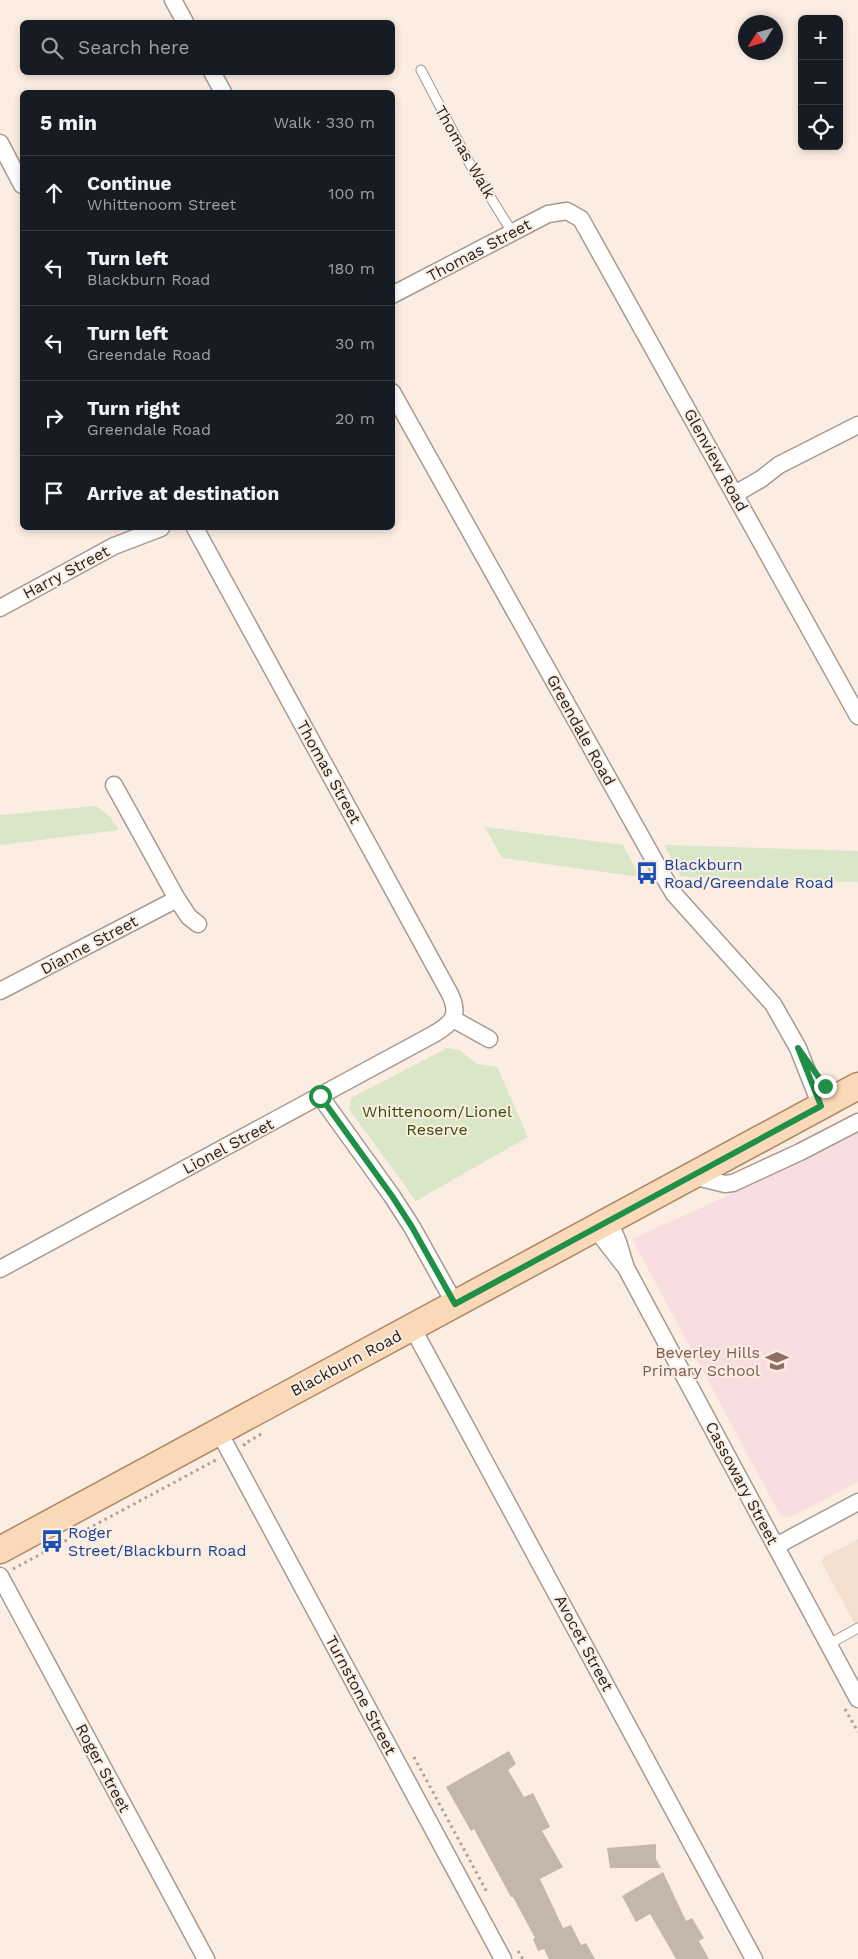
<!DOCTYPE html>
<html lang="en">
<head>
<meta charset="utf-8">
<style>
	body { margin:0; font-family:"Work Sans",sans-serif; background:#20242c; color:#f1f3f6 }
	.controls { position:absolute; right:15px; top:15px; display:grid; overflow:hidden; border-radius:8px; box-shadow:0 2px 8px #0003 }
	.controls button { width:45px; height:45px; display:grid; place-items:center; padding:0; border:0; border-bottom:1px solid #363941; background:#171b24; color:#f1f3f6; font:25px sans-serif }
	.compass { position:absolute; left:738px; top:15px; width:45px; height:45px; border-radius:50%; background:#171b24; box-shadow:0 2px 8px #0003; rotate:233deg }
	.stop { position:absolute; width:15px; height:15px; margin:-11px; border:4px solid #209049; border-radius:50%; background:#fff }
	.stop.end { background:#209049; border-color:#fff; box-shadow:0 1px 5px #0008 }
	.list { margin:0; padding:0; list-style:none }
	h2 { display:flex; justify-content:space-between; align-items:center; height:65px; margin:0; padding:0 20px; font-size:21px }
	h2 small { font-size:16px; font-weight:400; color:#9ea1a6 }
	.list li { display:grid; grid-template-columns:32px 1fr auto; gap:15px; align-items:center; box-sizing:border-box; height:75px; padding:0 20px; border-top:1px solid #363941 }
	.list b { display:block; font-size:19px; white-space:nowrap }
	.list p { margin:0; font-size:16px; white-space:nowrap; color:#9ea1a6 }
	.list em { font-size:16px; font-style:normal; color:#9ea1a6 }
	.icon { flex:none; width:28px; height:28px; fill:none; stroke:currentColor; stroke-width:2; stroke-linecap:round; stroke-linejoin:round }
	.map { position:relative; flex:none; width:858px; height:1959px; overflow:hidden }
	.search { position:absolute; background:#171b24; box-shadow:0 2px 8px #0003; left:20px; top:20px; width:375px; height:55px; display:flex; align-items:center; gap:12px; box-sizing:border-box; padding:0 18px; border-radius:8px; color:#9ea1a6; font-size:19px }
	.panel { position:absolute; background:#171b24; box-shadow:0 2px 8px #0003; left:20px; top:90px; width:375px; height:440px; border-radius:8px }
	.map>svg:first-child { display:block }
	.built { fill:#f3dfcf }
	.education { fill:#f9dee1 }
	.green { fill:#d9e6c8 }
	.building { fill:#c3b6ab }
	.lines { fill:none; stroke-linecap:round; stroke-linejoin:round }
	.lane-casing { stroke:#a79a90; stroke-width:11 }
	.street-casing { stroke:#a79a90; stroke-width:19 }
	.primary-casing { stroke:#ac8763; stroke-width:29 }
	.path { stroke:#aba198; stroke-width:3; stroke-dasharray:2.5 4; stroke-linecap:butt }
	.lane { stroke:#fff; stroke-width:9 }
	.street { stroke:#fff; stroke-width:16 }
	.primary { stroke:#fad9b9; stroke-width:26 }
	.route { stroke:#209049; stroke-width:6 }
	.labels { text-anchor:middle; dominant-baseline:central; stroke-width:4; stroke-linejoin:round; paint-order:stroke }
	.street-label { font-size:16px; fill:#221e1a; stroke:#fbede2 }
	.transit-label { font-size:16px; fill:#164399; stroke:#fbede2; text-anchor:start }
	.park-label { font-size:16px; fill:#384d0b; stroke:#fbede2 }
	.education-label { font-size:16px; fill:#785e54; stroke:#fbede2; text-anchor:end }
</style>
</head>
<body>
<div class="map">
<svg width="858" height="1959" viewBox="0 0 858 1959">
	<rect width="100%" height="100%" fill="#fbede2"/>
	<!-- built -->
	<path class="built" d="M858,1539V1630L822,1563L823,1558Z"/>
	<!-- education -->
	<path class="education" d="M858,1132V1482L789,1518L780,1515L632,1239L716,1201Z"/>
	<!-- green -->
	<g class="green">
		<path d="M96,806L109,816L119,830L0,845V815Z"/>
		<path d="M485,827L623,845L640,877L502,858Z"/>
		<path d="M664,845L858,851V882L681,877Z"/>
		<path d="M447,1048L459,1050L477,1064L497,1067L528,1137L416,1201L349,1109L351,1098Z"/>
	</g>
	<!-- building -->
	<g class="building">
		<path d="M509,1751L516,1764L508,1770L524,1797L533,1793L550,1827L542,1831L563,1867L540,1879L563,1928L571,1925L581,1945L586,1943L595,1959H549L544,1949L538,1951L533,1939L535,1938L513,1897H511L474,1829L471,1831L446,1787Z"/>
		<path d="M656,1844V1859L661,1868H610L607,1848Z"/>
		<path d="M663,1872L686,1921L692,1918L704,1938L699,1941L709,1959H676L650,1914L636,1922L622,1896Z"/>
	</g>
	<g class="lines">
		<defs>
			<g id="lane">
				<path d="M421,70L471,166L512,232"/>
				<path d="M829,1644L858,1628"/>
			</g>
			<g id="street">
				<path d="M173,0L185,22"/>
				<path d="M212,72L223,92"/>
				<path d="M0,143L22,185"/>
				<path d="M392,295L548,214L567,211L581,219L858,716"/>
				<path d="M392,392L658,867L674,894L773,1004L798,1048L821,1106"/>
				<path d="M735,494L761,479L779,465L858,425"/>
				<path d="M0,608L114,546L161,528"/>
				<path d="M114,785L177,899L189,917L198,924"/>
				<path d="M0,991L177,899"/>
				<path d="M453,1019L489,1039"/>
				<path d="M320,1096L392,1196L412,1227L455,1304"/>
				<path d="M692,1176L725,1184L733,1183L800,1152L858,1122"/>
				<path d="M609,1221L618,1242L626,1268L858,1699"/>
				<path d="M595,1228L623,1264"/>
				<path d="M0,1269L434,1034C453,1023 460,1015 450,994L195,528"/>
				<path d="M412,1327L754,1959"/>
				<path d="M219,1432L503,1959"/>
				<path d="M776,1546L858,1502"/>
				<path d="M0,1576L206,1959"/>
			</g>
			<path id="primary" d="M0,1550L858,1086"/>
		</defs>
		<!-- lane casing -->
		<use href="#lane" class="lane-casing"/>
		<!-- street casing -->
		<use href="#street" class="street-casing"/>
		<!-- primary casing -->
		<use href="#primary" class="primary-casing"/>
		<!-- path -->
		<g class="path">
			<path d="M245,1446L244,1444L263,1433"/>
			<path d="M13,1569L216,1460"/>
			<path d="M845,1709L858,1732"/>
			<path d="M414,1757L488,1894"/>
			<path d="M518,1951L523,1959"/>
		</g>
		<!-- lane -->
		<use href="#lane" class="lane"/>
		<!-- street -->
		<use href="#street" class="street"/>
		<!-- primary -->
		<use href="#primary" class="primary"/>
	</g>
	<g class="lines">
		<!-- route -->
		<path class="route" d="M320,1096L392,1196L412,1227L455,1304L821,1106L798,1048L825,1086"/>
	</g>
	<!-- icons -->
	<defs>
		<symbol id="bus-bare" viewBox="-9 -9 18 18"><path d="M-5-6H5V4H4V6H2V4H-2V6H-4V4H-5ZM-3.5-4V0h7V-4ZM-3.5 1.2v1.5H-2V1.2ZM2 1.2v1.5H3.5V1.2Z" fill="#1a4fb4" stroke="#fbede2" stroke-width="2.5" paint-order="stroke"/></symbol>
		<symbol id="school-bare" viewBox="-9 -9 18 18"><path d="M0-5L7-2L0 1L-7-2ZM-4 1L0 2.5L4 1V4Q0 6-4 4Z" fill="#8d6e63" stroke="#fbede2" stroke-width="2.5" paint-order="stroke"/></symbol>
	</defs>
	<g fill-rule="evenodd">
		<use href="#bus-bare" x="631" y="857" width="32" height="32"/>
		<use href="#school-bare" x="761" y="1345" width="32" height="32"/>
		<use href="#bus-bare" x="36" y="1525" width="32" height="32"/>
	</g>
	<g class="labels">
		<!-- street labels -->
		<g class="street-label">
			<text transform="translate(465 152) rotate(60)">Thomas Walk</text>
			<text transform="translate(479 250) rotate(-28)">Thomas Street</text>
			<text transform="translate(716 460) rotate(61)">Glenview Road</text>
			<text transform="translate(66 572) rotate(-28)">Harry Street</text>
			<text transform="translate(581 730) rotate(61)">Greendale Road</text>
			<text transform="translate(329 772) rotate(61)">Thomas Street</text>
			<text transform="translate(89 945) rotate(-28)">Dianne Street</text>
			<text transform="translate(228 1146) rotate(-28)">Lionel Street</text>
			<text transform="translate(346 1363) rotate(-28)">Blackburn Road</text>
			<text transform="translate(742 1483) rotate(62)">Cassowary Street</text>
			<text transform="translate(584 1643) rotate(62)">Avocet Street</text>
			<text transform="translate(361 1695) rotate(62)">Turnstone Street</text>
			<text transform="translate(103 1768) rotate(62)">Roger Street</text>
		</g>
		<!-- transit labels -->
		<g class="transit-label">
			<text x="664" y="864">Blackburn<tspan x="664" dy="18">Road/Greendale Road</tspan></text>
			<text x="68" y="1532">Roger<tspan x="68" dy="18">Street/Blackburn Road</tspan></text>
		</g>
		<!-- park labels -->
		<g class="park-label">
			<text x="437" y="1111">Whittenoom/Lionel<tspan x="437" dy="18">Reserve</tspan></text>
		</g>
		<!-- education labels -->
		<g class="education-label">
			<text x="760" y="1352">Beverley Hills<tspan x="760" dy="18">Primary School</tspan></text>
		</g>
	</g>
</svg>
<div class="controls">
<button>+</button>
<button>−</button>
<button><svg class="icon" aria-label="locate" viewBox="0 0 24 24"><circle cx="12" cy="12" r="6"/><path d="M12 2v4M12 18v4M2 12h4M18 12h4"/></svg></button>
</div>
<svg class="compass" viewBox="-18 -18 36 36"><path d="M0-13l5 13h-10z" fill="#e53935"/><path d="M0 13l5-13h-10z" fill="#9ea1a6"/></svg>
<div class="stop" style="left:320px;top:1096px"></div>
<div class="stop end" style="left:825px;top:1086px"></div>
<div class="search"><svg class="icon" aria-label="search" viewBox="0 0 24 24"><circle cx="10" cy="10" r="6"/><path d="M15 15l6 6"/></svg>Search here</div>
<section class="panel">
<h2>5 min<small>Walk · 330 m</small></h2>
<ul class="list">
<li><svg class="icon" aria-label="ahead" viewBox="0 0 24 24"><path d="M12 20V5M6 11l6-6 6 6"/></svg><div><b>Continue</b><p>Whittenoom Street</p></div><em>100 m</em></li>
<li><svg class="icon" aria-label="left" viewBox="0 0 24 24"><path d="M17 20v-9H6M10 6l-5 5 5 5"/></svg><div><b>Turn left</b><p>Blackburn Road</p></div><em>180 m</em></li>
<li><svg class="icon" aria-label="left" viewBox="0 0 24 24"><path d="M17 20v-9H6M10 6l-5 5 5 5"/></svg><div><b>Turn left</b><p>Greendale Road</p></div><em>30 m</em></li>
<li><svg class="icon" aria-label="right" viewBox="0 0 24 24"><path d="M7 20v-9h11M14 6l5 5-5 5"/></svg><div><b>Turn right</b><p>Greendale Road</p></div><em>20 m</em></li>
<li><svg class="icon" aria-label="arrive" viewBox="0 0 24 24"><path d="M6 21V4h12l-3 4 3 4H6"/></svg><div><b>Arrive at destination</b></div></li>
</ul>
</section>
</div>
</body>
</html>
